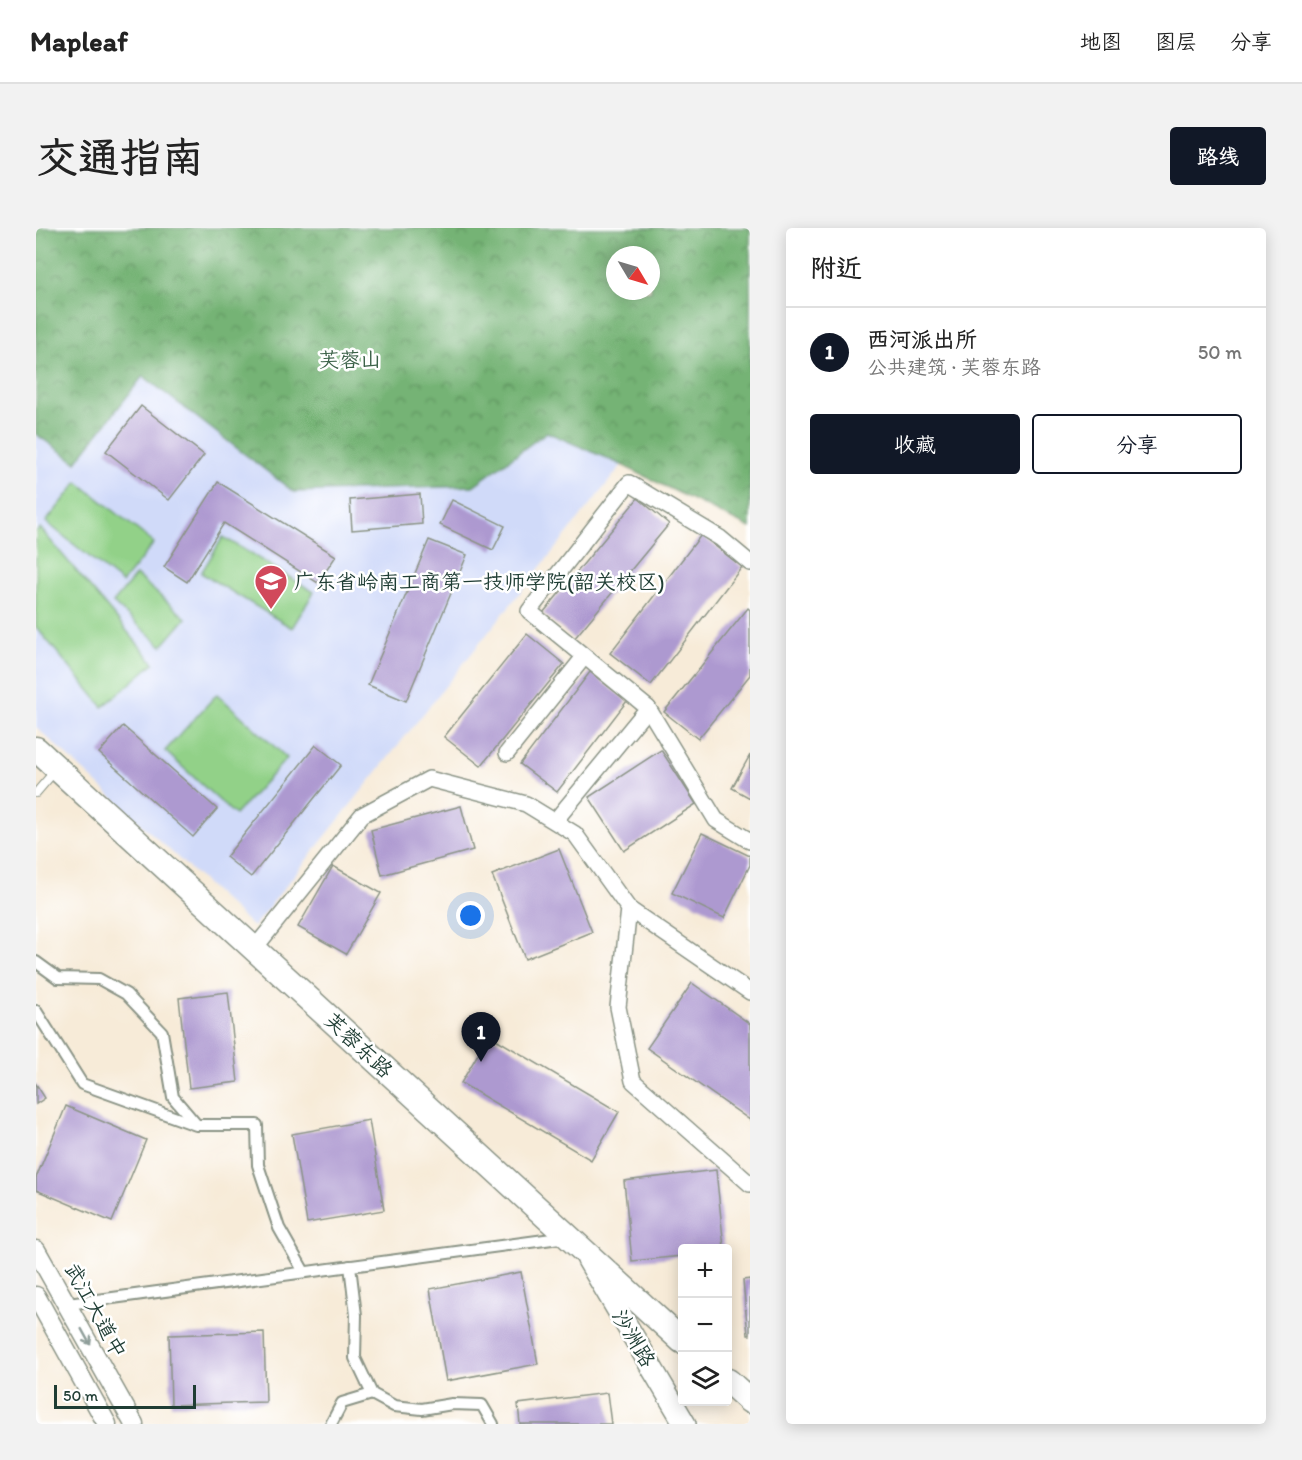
<!DOCTYPE html>
<html lang="zh">
<head>
<meta charset="utf-8">
<style>
	body { margin:0; font-family:Itim,"LXGW WenKai TC",sans-serif; background:#f2f2f2; color:#222 }
	.controls { position:absolute; right:18px; bottom:18px; display:grid; overflow:hidden; border-radius:6px; box-shadow:0 3px 15px #0003 }
	.controls button { width:54px; height:54px; display:grid; place-items:center; padding:0; border:0; border-bottom:2px solid #e0e0e0; background:#fff; color:#222; font:30px sans-serif }
	.compass { position:absolute; left:570px; top:18px; width:54px; height:54px; border-radius:50%; background:#fff; box-shadow:0 3px 15px #0003; rotate:128deg }
	.scale { position:absolute; left:18px; bottom:15px; width:142px; box-sizing:border-box; padding-left:6px; border:3px solid #1f3d34; border-top:0; font-size:16px; line-height:21px; white-space:nowrap; color:#1f3d34; -webkit-text-stroke:4px #fff; paint-order:stroke }
	.you { position:absolute; left:435px; top:688px; width:21px; height:21px; margin:-15px; border:4px solid #fff; border-radius:50%; background:#1a73e8; box-shadow:0 0 0 9px #1a73e833 }
	.badge { display:grid; place-items:center; width:39px; height:39px; border-radius:50%; background:#111827; color:#fff; font-size:20px; font-weight:700 }
	.pin { position:absolute; translate:-50% -50px; filter:drop-shadow(0 2px 3px #0008) }
	.pin::after { content:''; position:absolute; top:32px; width:21px; height:18px; background:inherit; clip-path:polygon(0 0,100% 0,50% 100%) }
	.list { margin:0; padding:0; list-style:none }
	h2 { display:flex; justify-content:space-between; align-items:center; height:78px; margin:0; padding:0 24px; font-size:26px }
	h2 small { font-size:20px; font-weight:400; color:#767676 }
	.list li { display:grid; grid-template-columns:39px 1fr auto; gap:18px; align-items:center; box-sizing:border-box; height:90px; padding:0 24px; border-top:2px solid #e0e0e0 }
	.list b { display:block; font-size:22px; white-space:nowrap }
	.list p { margin:0; font-size:20px; white-space:nowrap; color:#767676 }
	.list em { font-size:20px; font-style:normal; color:#767676 }
	.actions { display:flex; gap:12px; padding:18px 24px }
	.actions a { flex:1; padding:14px 0; border:2px solid #111827; border-radius:6px; text-align:center; font-size:21px; color:#111827 }
	.actions .main { background:#111827; color:#fff }
	.icon { flex:none; width:33px; height:33px; fill:none; stroke:currentColor; stroke-width:2; stroke-linecap:round; stroke-linejoin:round }
	.map { position:relative; flex:none; width:714px; height:1196px; overflow:hidden; border-radius:6px }
	header { display:flex; align-items:center; gap:36px; box-sizing:border-box; height:84px; padding:0 30px; background:#fff; border-bottom:2px solid #e0e0e0 }
	header strong { font-size:28px }
	nav { display:flex; gap:33px; margin-inline-start:auto; font-size:21px }
	.intro { display:flex; align-items:center; justify-content:space-between; box-sizing:border-box; height:144px; padding:0 36px }
	h1 { margin:0; font-size:42px }
	.button { padding:15px 27px; border-radius:6px; background:#111827; color:#fff; font-size:21px; font-weight:700 }
	main { display:flex; gap:36px; padding:0 36px }
	aside { flex:1; background:#fff; border-radius:6px; box-shadow:0 3px 15px #0003 }
	.map>svg:first-child { display:block }
	.built { fill:#d0daf9 }
	.green { fill:#92d188; stroke:#58875e; stroke-width:1.5 }
	.forest { fill:url(#forest-crowns); stroke:#4a7854; stroke-width:1.5; fill-rule:evenodd }
	.building { fill:#ad99d0 }
	.lines { fill:none; stroke-linecap:round; stroke-linejoin:round }
	.service-casing { stroke:#8b9486; stroke-width:10 }
	.pedestrian-casing { stroke:#8b9486; stroke-width:14 }
	.minor-casing { stroke:#8b9486; stroke-width:18 }
	.tertiary-casing { stroke:#8b9486; stroke-width:21 }
	.secondary-casing { stroke:#8b9486; stroke-width:24 }
	.primary-casing { stroke:#8b9486; stroke-width:27 }
	.service { stroke:#fff; stroke-width:8 }
	.pedestrian { stroke:#fff; stroke-width:10 }
	.minor { stroke:#fff; stroke-width:15 }
	.tertiary { stroke:#fff; stroke-width:18 }
	.secondary { stroke:#fff; stroke-width:21 }
	.primary { stroke:#fff; stroke-width:24 }
	.oneway { stroke:#8f9e9a }
	.labels { text-anchor:middle; dominant-baseline:central; stroke-width:5; stroke-linejoin:round; paint-order:stroke }
	.park-label { font-size:21px; fill:#3c6249; stroke:#fff }
	.poi-label { font-size:21px; fill:#1f3d34; stroke:#fff; text-anchor:start }
	.street-label { font-size:21px; fill:#1f3d34; stroke:#fff }
</style>
</head>
<body>
<header>
<strong>Mapleaf</strong>
<nav><a>地图</a><a>图层</a><a>分享</a></nav>
</header>
<div class="intro"><h1>交通指南</h1><a class="button">路线</a></div>
<main>
<div class="map">
<svg width="714" height="1196" viewBox="0 0 714 1196">
	<defs>
		<pattern id="forest-crowns" width="20" height="18" patternUnits="userSpaceOnUse" patternTransform="scale(1.5)"><rect width="20" height="18" fill="#75b374"/><path d="M2 6a3 3 0 1 1 6 0M12 15a3 3 0 1 1 6 0" fill="none" stroke="#5f9360"/></pattern>
	</defs>
	<rect width="100%" height="100%" fill="#fff"/>
	<filter id="ink" filterUnits="userSpaceOnUse"><feTurbulence type="fractalNoise" baseFrequency=".0167" numOctaves="2"/><feDisplacementMap in="SourceGraphic" scale="12" xChannelSelector="R" yChannelSelector="G"/><feConvolveMatrix kernelMatrix="1 2 1 2 8 2 1 2 1" color-interpolation-filters="sRGB"/></filter>
	<filter id="wash" filterUnits="userSpaceOnUse"><feTurbulence type="fractalNoise" baseFrequency=".008" numOctaves="4" result="noise"/><feDisplacementMap in="SourceGraphic" scale="24" xChannelSelector="R" yChannelSelector="G"/><feGaussianBlur stdDeviation="1.35" result="paint"/><feColorMatrix in="noise" values="0 0 0 0 0 0 0 0 0 0 0 0 0 0 0 0 0 1.4 0 .05"/><feComposite in="paint" operator="in"/></filter>
	<g filter="url(#wash)">
		<rect width="100%" height="100%" fill="#f7ebd8"/>
		<!-- built -->
		<path class="built" d="M107,148L258,264L437,258L511,204L586,237L217,699L0,499V206L40,234Z"/>
		<!-- green -->
		<g class="green">
			<path d="M42,254L118,315L86,355L10,294Z"/>
			<path d="M4,300L118,435L67,479L0,399V304Z"/>
			<path d="M187,309L278,364L256,400L165,345Z"/>
			<path d="M100,347L150,390L126,418L77,375Z"/>
			<path d="M181,466L251,530L199,587L129,523Z"/>
		</g>
		<!-- forest -->
		<path class="forest" d="M0,0H714V300L586,237L511,204L437,258L258,264L107,148L40,234L0,206ZM579,27H615V63H579Z"/>
		<g id="blocks">
			<!-- building -->
			<g class="building">
				<path d="M105,178L168,227L133,272L70,223Z"/>
				<path d="M182,254L300,328L282,355L188,295L151,354L128,339Z"/>
				<path d="M384,266L386,296L316,302L314,272Z"/>
				<path d="M602,270L633,296L538,411L507,385Z"/>
				<path d="M416,272L469,298L457,322L404,297Z"/>
				<path d="M665,307L706,339L615,457L574,425Z"/>
				<path d="M393,312L431,327L370,473L332,457Z"/>
				<path d="M712,380L714,382V447L662,511L628,484Z"/>
				<path d="M491,406L528,436L445,538L408,509Z"/>
				<path d="M554,444L591,473L521,564L484,536Z"/>
				<path d="M87,498L181,581L157,609L63,525Z"/>
				<path d="M280,517L305,537L215,649L190,629Z"/>
				<path d="M625,522L660,576L588,623L553,569Z"/>
				<path d="M714,527V570L696,560Z"/>
				<path d="M425,578L437,622L346,647L335,602Z"/>
				<path d="M666,605L714,628V637L688,690L636,665Z"/>
				<path d="M523,621L556,704L489,731L456,647Z"/>
				<path d="M297,638L345,665L310,726L262,699Z"/>
				<path d="M656,755L714,796V892L611,820Z"/>
				<path d="M192,764L202,854L153,860L143,770Z"/>
				<path d="M453,807L583,884L555,932L425,855Z"/>
				<path d="M0,856L9,870L0,876Z"/>
				<path d="M30,878L110,912L76,994L0,962V950Z"/>
				<path d="M333,892L348,982L271,995L256,906Z"/>
				<path d="M680,942L688,1020H646V1028L596,1033L588,953Z"/>
				<path d="M485,1044L502,1136L410,1153L394,1061Z"/>
				<path d="M714,1051V1107H712L707,1052Z"/>
				<path d="M228,1104L230,1174L135,1177L133,1107Z"/>
				<path d="M571,1165L575,1196H484L482,1176Z"/>
			</g>
		</g>
	</g>
	<g filter="url(#ink)">
		<use href="#blocks" fill-opacity="0" stroke="#8b9486" stroke-width="1.5"/>
		<g class="lines">
			<defs>
				<path id="service" d="M0,565L18,544"/>
				<g id="pedestrian">
					<path d="M0,734L22,750L63,751L90,766L126,804L137,869L159,895"/>
					<path d="M0,783L46,856L160,897H221L222,937L243,1000L268,1044"/>
					<path d="M314,1038L320,1087L319,1130L336,1166L358,1178L386,1181L416,1176L446,1177L457,1196"/>
					<path d="M32,1076L531,1009"/>
					<path d="M295,1196L306,1175L336,1166"/>
				</g>
				<g id="minor">
					<path d="M612,480L680,592L714,613"/>
					<path d="M471,525L548,429"/>
					<path d="M519,593L612,480L493,383L593,255L684,310L714,335"/>
					<path d="M593,681L714,764"/>
					<path d="M218,721L326,587L393,551L490,576L539,606L593,681L582,779L597,853L714,956"/>
				</g>
				<g id="tertiary">
					<path d="M0,1022L98,1196"/>
					<path d="M0,1068L71,1196"/>
				</g>
				<path id="secondary" d="M552,1032L649,1196"/>
				<g id="primary">
					<path d="M0,521L646,1113"/>
					<path d="M692,1153L714,1173"/>
				</g>
			</defs>
			<!-- service casing -->
			<use href="#service" class="service-casing"/>
			<!-- pedestrian casing -->
			<use href="#pedestrian" class="pedestrian-casing"/>
			<!-- minor casing -->
			<use href="#minor" class="minor-casing"/>
			<!-- tertiary casing -->
			<use href="#tertiary" class="tertiary-casing"/>
			<!-- secondary casing -->
			<use href="#secondary" class="secondary-casing"/>
			<!-- primary casing -->
			<use href="#primary" class="primary-casing"/>
			<!-- service -->
			<use href="#service" class="service"/>
			<!-- pedestrian -->
			<use href="#pedestrian" class="pedestrian"/>
			<!-- minor -->
			<use href="#minor" class="minor"/>
			<!-- tertiary -->
			<use href="#tertiary" class="tertiary"/>
			<!-- secondary -->
			<use href="#secondary" class="secondary"/>
			<!-- primary -->
			<use href="#primary" class="primary"/>
		</g>
		<!-- one-way arrows -->
		<defs><path id="oneway-shaft" d="M-6 0H5M1.5-3L5.5 0L1.5 3" fill="none" stroke-width="1.6" stroke-linecap="round" stroke-linejoin="round" transform="scale(1.5)"/></defs>
		<use class="oneway" href="#oneway-shaft" transform="translate(50 1109) rotate(61)"/>
	</g>
	<!-- icons -->
	<defs>
		<symbol id="university-pin" viewBox="-11 -11 22 30"><path d="M0 17L-7.5 6A9.5 9.5 0 1 1 7.5 6Z" fill="#d1495b" stroke="#fff"/><path d="M0-5L7-2L0 1L-7-2ZM-4 1L0 2.5L4 1V4Q0 6-4 4Z" fill="#fff"/></symbol>
	</defs>
	<g fill-rule="evenodd">
		<use href="#university-pin" x="216" y="334" width="38" height="52"/>
	</g>
	<g class="labels">
		<!-- park labels -->
		<g class="park-label">
			<text x="314" y="131">芙蓉山</text>
		</g>
		<!-- poi labels -->
		<g class="poi-label">
			<text x="258" y="353">广东省岭南工商第一技师学院(韶关校区)</text>
		</g>
		<!-- street labels -->
		<g class="street-label">
			<text transform="translate(323 817) rotate(43)">芙蓉东路</text>
			<text transform="translate(60 1082) rotate(61)">武江大道中</text>
			<text transform="translate(598 1110) rotate(59)">沙洲路</text>
		</g>
	</g>
</svg>
<div class="controls">
<button>+</button>
<button>−</button>
<button><svg class="icon" aria-label="layers" viewBox="0 0 24 24"><path d="M12 4l9 5-9 5-9-5zM3 14l9 5 9-5"/></svg></button>
</div>
<svg class="compass" viewBox="-18 -18 36 36"><path d="M0-13l5 13h-10z" fill="#e53935"/><path d="M0 13l5-13h-10z" fill="#767676"/></svg>
<div class="scale">50 m</div>
<div class="you"></div>
<div class="pin badge" style="left:445px;top:834px">1</div>
</div>
<aside>
<h2>附近<small></small></h2>
<ul class="list">
<li><span class="badge">1</span><div><b>西河派出所</b><p>公共建筑 · 芙蓉东路</p></div><em>50 m</em></li>
</ul>
<div class="actions"><a class="main">收藏</a><a>分享</a></div>
</aside>
</main>
</body>
</html>
